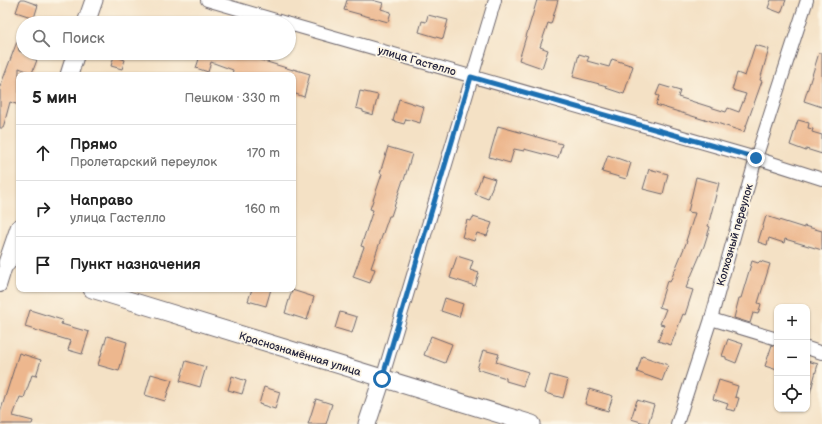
<!DOCTYPE html>
<html lang="ru">
<head>
<meta charset="utf-8">
<style>
	body { margin:0; font-family:"Balsamiq Sans",sans-serif; background:#f2f2f2; color:#222 }
	.controls { position:absolute; right:12px; bottom:12px; display:grid; overflow:hidden; border-radius:8px; box-shadow:0 1px 3px #0004 }
	.controls button { width:36px; height:36px; display:grid; place-items:center; padding:0; border:0; border-bottom:1px solid #e0e0e0; background:#fff; color:#222; font:20px sans-serif }
	.stop { position:absolute; width:12px; height:12px; margin:-9px; border:3px solid #1f6fb2; border-radius:50%; background:#fff }
	.stop.end { background:#1f6fb2; border-color:#fff; box-shadow:0 1px 4px #0008 }
	.list { margin:0; padding:0; list-style:none }
	h2 { display:flex; justify-content:space-between; align-items:center; height:52px; margin:0; padding:0 16px; font-size:17px }
	h2 small { font-size:13px; font-weight:400; color:#767676 }
	.list li { display:grid; grid-template-columns:26px 1fr auto; gap:12px; align-items:center; box-sizing:border-box; height:56px; padding:0 16px; border-top:1px solid #e0e0e0 }
	.list b { display:block; font-size:15px; white-space:nowrap }
	.list p { margin:0; font-size:13px; white-space:nowrap; color:#767676 }
	.list em { font-size:13px; font-style:normal; color:#767676 }
	.icon { flex:none; width:22px; height:22px; fill:none; stroke:currentColor; stroke-width:2; stroke-linecap:round; stroke-linejoin:round }
	.map { position:relative; flex:none; width:822px; height:424px; overflow:hidden }
	.search { position:absolute; background:#fff; box-shadow:0 1px 3px #0004; left:16px; top:16px; width:280px; height:44px; display:flex; align-items:center; gap:10px; box-sizing:border-box; padding:0 14px; border-radius:22px; color:#767676; font-size:15px }
	.panel { position:absolute; background:#fff; box-shadow:0 1px 3px #0004; left:16px; top:72px; width:280px; height:220px; border-radius:8px }
	.map>svg:first-child { display:block }
	.building { fill:#edb78e }
	.lines { fill:none; stroke-linecap:round; stroke-linejoin:round }
	.street-casing { stroke:#6c656b; stroke-width:14 }
	.secondary-casing { stroke:#6c656b; stroke-width:19 }
	.street { stroke:#fff; stroke-width:12 }
	.secondary { stroke:#fff; stroke-width:17 }
	.route { stroke:#1f6fb2; stroke-width:5 }
	.labels { text-anchor:middle; dominant-baseline:central; stroke-width:3.5; stroke-linejoin:round; paint-order:stroke }
	.street-label { font-size:11px; fill:#22223b; stroke:#fcf5e5 }
</style>
</head>
<body>
<div class="map">
<svg width="822" height="424" viewBox="0 0 822 424">
	<rect width="100%" height="100%" fill="#fcf5e5"/>
	<filter id="ink" filterUnits="userSpaceOnUse"><feTurbulence type="fractalNoise" baseFrequency=".025" numOctaves="2"/><feDisplacementMap in="SourceGraphic" scale="8" xChannelSelector="R" yChannelSelector="G"/><feConvolveMatrix kernelMatrix="1 2 1 2 8 2 1 2 1" color-interpolation-filters="sRGB"/></filter>
	<filter id="wash" filterUnits="userSpaceOnUse"><feTurbulence type="fractalNoise" baseFrequency=".012" numOctaves="4" result="noise"/><feDisplacementMap in="SourceGraphic" scale="16" xChannelSelector="R" yChannelSelector="G"/><feGaussianBlur stdDeviation="0.9" result="paint"/><feColorMatrix in="noise" values="0 0 0 0 0 0 0 0 0 0 0 0 0 0 0 0 0 1.4 0 .05"/><feComposite in="paint" operator="in"/></filter>
	<g filter="url(#wash)">
		<rect width="100%" height="100%" fill="#f4e1c5"/>
		<g id="blocks">
			<!-- building -->
			<g class="building">
				<path d="M20,0H24L38,5L34,18L16,12Z"/>
				<path d="M347,0H372L383,3L381,9L391,12L388,22L344,10Z"/>
				<path d="M537,0H558L551,24L548,23L540,47L548,50L542,68L519,60Z"/>
				<path d="M771,0H786L781,13L768,8Z"/>
				<path d="M428,15L448,20L443,39L419,32L422,21L426,22Z"/>
				<path d="M18,39L19,51L34,57L33,59L37,60L32,73L19,68V105L10,102L3,128H0V87Z"/>
				<path d="M755,45L769,49L760,80L762,81L744,132L705,119V120L656,105L659,96L656,95L660,85L680,91L678,97L726,112L728,108L739,112L746,94L732,90L737,73L745,76Z"/>
				<path d="M188,53H238L293,70V69L310,74L304,97L293,93V75H232L233,70L211,62L208,72L196,68L199,59L188,55Z"/>
				<path d="M819,53H822V107L804,101Z"/>
				<path d="M579,54L589,57L587,61L609,67L612,59L633,66L624,94L606,88L607,86L573,77Z"/>
				<path d="M114,56L125,60L122,69L111,66Z"/>
				<path d="M360,91L378,95L373,115L363,112V110L356,108Z"/>
				<path d="M399,99L424,107L420,123L406,119L404,124L393,121Z"/>
				<path d="M798,120L809,123L808,128L813,129L812,132L822,135V154L806,149V151L790,145Z"/>
				<path d="M498,126L562,144L558,158L524,149V151L514,149L510,163L489,157Z"/>
				<path d="M388,147L412,154L404,180H403L391,216H389L371,268L375,269L370,283L353,277L364,247L361,246L373,210L370,209L382,174L380,173Z"/>
				<path d="M608,155L631,163L626,179L602,172Z"/>
				<path d="M649,169L668,174L663,194L643,189Z"/>
				<path d="M482,175L495,179L488,199L475,194Z"/>
				<path d="M696,177L719,183L708,226L710,227L704,246L686,288L693,290L685,315L683,314L671,345L658,341L664,325L660,324L666,309L659,307L667,281L670,282L687,241H686L695,213L688,212Z"/>
				<path d="M766,216L804,228V226L822,231V250L785,239L784,243L769,238L767,245L758,242Z"/>
				<path d="M473,217L492,223L487,236L477,233L474,241L462,237L467,220L471,221Z"/>
				<path d="M457,256L473,261L470,270L479,273L475,286L450,278Z"/>
				<path d="M752,261L758,263L760,261L770,264L758,303L761,304L758,314L753,313L750,323L734,318L739,298H741Z"/>
				<path d="M252,289H271L266,306L248,301Z"/>
				<path d="M292,290L314,297L307,320L285,313Z"/>
				<path d="M445,298L463,304L459,317L441,311Z"/>
				<path d="M30,310L62,320L61,324L89,332L82,354L68,350L71,341L25,327Z"/>
				<path d="M340,312L357,317L352,333L335,328Z"/>
				<path d="M107,336L127,342L119,371L98,365Z"/>
				<path d="M431,336L452,344L445,363L424,355Z"/>
				<path d="M728,339L743,344L736,363L726,359V357L722,356Z"/>
				<path d="M772,345L777,346V370L765,366Z"/>
				<path d="M483,350L499,354L496,362L528,372L523,386L506,381V378L477,369Z"/>
				<path d="M19,353L41,360L36,376L32,375L24,398L20,397L13,416L33,421L32,424H0V413Z"/>
				<path d="M642,356L668,365L662,381L637,372Z"/>
				<path d="M186,361L206,367L200,387L180,381Z"/>
				<path d="M807,361L818,364L810,393H807Z"/>
				<path d="M151,374L172,380L165,401L145,395Z"/>
				<path d="M550,375L568,380L563,398L545,393Z"/>
				<path d="M232,376L246,381L242,394L228,390Z"/>
				<path d="M719,380L738,386L735,397L739,398L735,411L726,409L728,404L713,399Z"/>
				<path d="M264,387L280,392L275,409L259,404Z"/>
				<path d="M589,389L613,396L608,411L585,404Z"/>
				<path d="M316,399L332,404L326,424H308Z"/>
				<path d="M637,400L654,405L648,424L631,419Z"/>
			</g>
		</g>
	</g>
	<g filter="url(#ink)">
		<use href="#blocks" fill-opacity="0" stroke="#6c656b" stroke-width="1"/>
		<g class="lines">
			<defs>
				<g id="street">
					<path d="M207,0L286,23"/>
					<path d="M289,24L756,158L822,179"/>
					<path d="M0,286L7,263"/>
					<path d="M711,319L777,339"/>
					<path d="M807,348L822,353"/>
					<path d="M382,379L495,0"/>
					<path d="M677,424L711,319L756,158L807,0"/>
				</g>
				<g id="secondary">
					<path d="M86,23L94,0"/>
					<path d="M69,75L76,53"/>
					<path d="M7,263L19,228"/>
					<path d="M92,289L532,424"/>
					<path d="M367,424L382,379"/>
				</g>
			</defs>
			<!-- street casing -->
			<use href="#street" class="street-casing"/>
			<!-- secondary casing -->
			<use href="#secondary" class="secondary-casing"/>
			<!-- street -->
			<use href="#street" class="street"/>
			<!-- secondary -->
			<use href="#secondary" class="secondary"/>
		</g>
	</g>
	<g class="lines" filter="url(#ink)">
		<!-- route -->
		<path class="route" d="M382,379L471,77L756,158"/>
	</g>
	<g class="labels">
		<!-- street labels -->
		<g class="street-label">
			<text transform="translate(417 61) rotate(16)">улица Гастелло</text>
			<text transform="translate(735 235) rotate(-74)">Колхозный переулок</text>
			<text transform="translate(300 354) rotate(17)">Краснознамённая улица</text>
		</g>
	</g>
</svg>
<div class="controls">
<button>+</button>
<button>−</button>
<button><svg class="icon" aria-label="locate" viewBox="0 0 24 24"><circle cx="12" cy="12" r="6"/><path d="M12 2v4M12 18v4M2 12h4M18 12h4"/></svg></button>
</div>
<div class="stop" style="left:382px;top:379px"></div>
<div class="stop end" style="left:756px;top:158px"></div>
<div class="search"><svg class="icon" aria-label="search" viewBox="0 0 24 24"><circle cx="10" cy="10" r="6"/><path d="M15 15l6 6"/></svg>Поиск</div>
<section class="panel">
<h2>5 мин<small>Пешком · 330 m</small></h2>
<ul class="list">
<li><svg class="icon" aria-label="ahead" viewBox="0 0 24 24"><path d="M12 20V5M6 11l6-6 6 6"/></svg><div><b>Прямо</b><p>Пролетарский переулок</p></div><em>170 m</em></li>
<li><svg class="icon" aria-label="right" viewBox="0 0 24 24"><path d="M7 20v-9h11M14 6l5 5-5 5"/></svg><div><b>Направо</b><p>улица Гастелло</p></div><em>160 m</em></li>
<li><svg class="icon" aria-label="arrive" viewBox="0 0 24 24"><path d="M6 21V4h12l-3 4 3 4H6"/></svg><div><b>Пункт назначения</b></div></li>
</ul>
</section>
</div>
</body>
</html>
